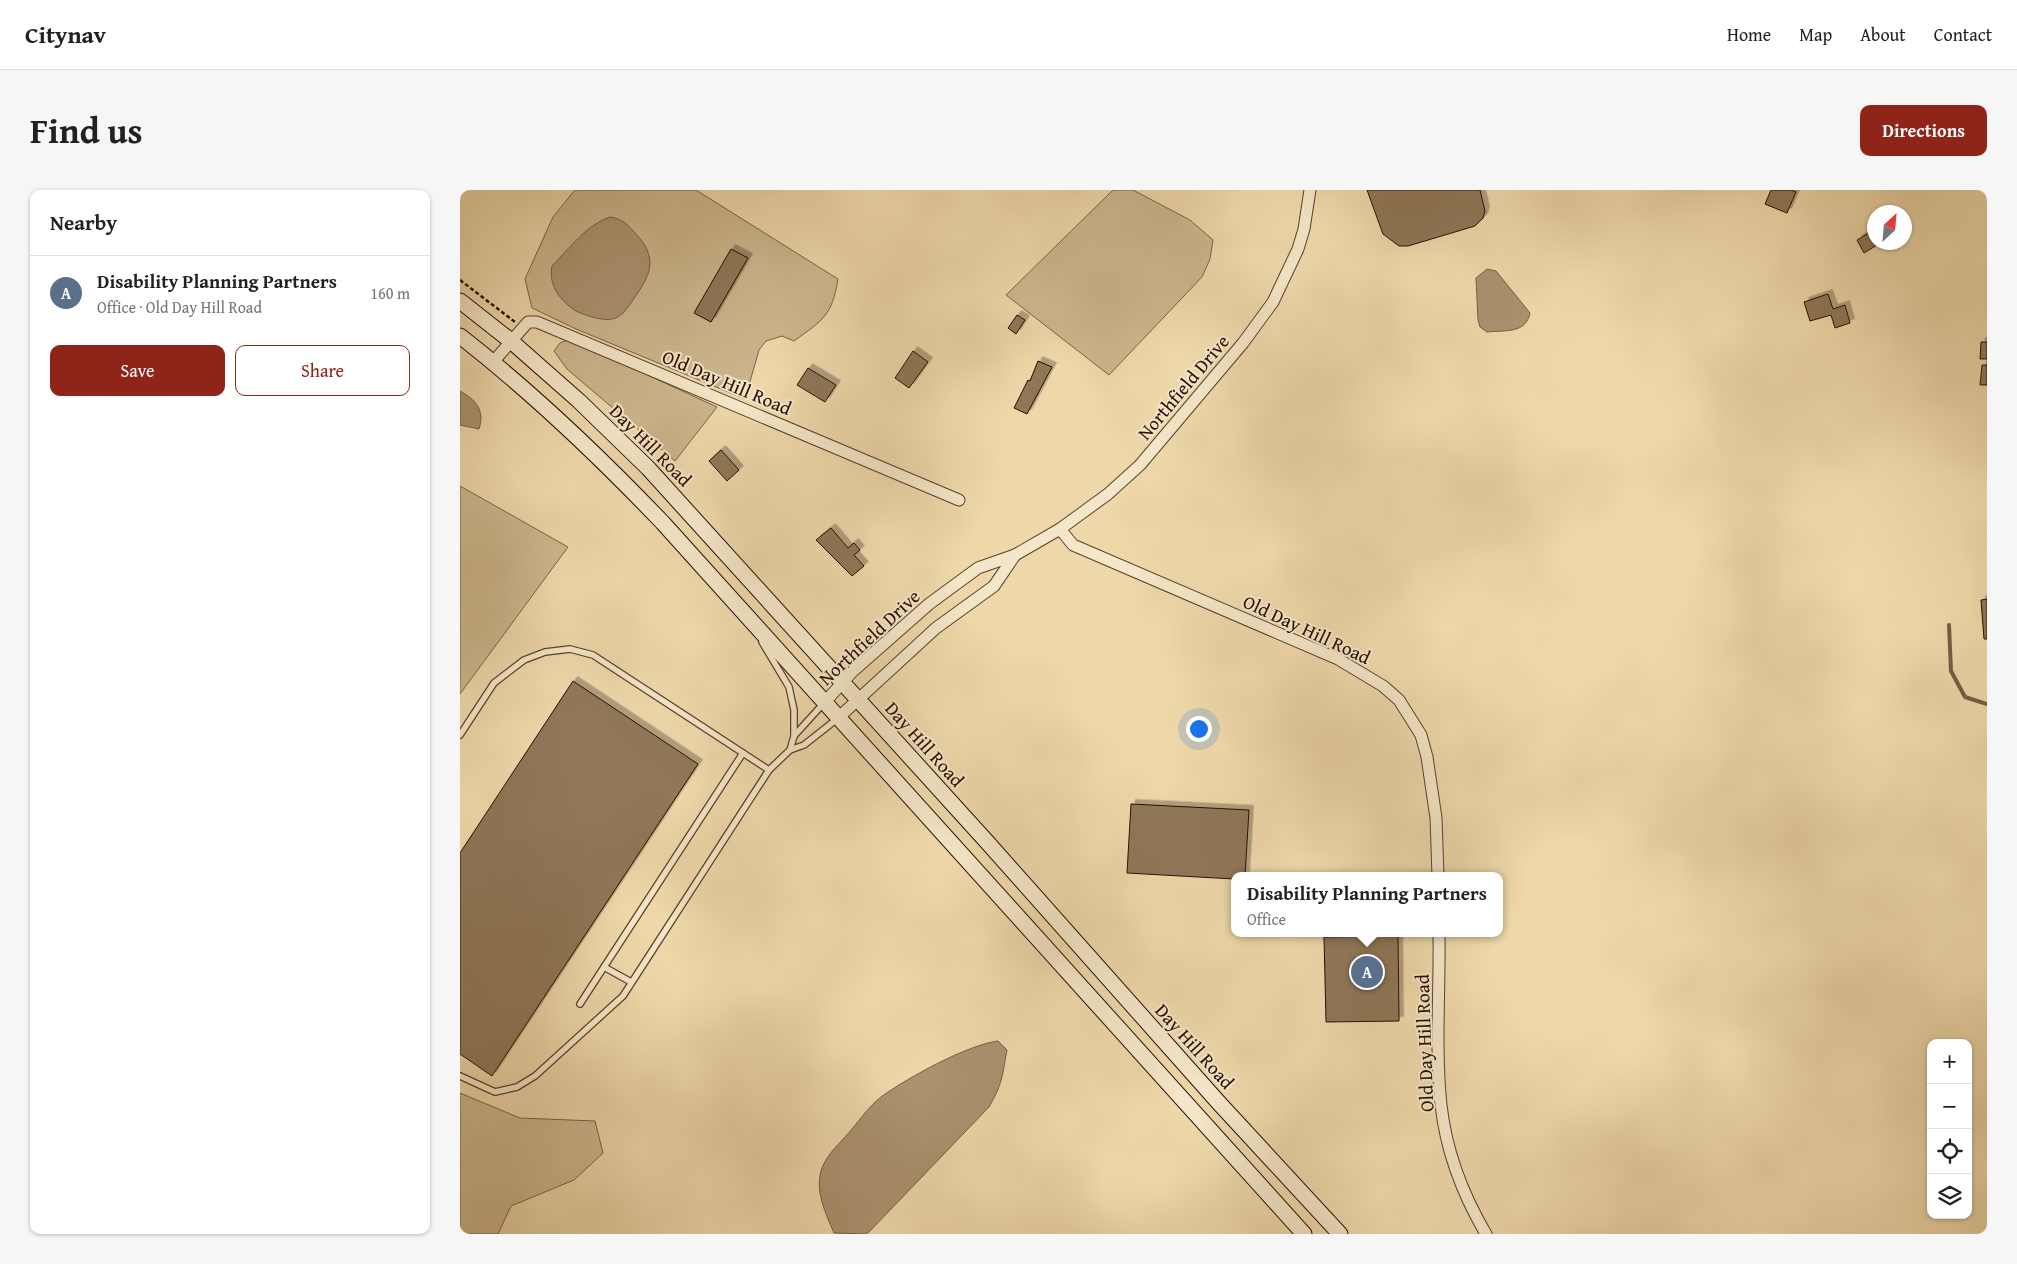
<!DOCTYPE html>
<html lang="en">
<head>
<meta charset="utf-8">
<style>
	body { margin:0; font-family:"Gentium Book Plus",serif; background:#f6f6f6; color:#202124 }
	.controls { position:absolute; right:15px; bottom:15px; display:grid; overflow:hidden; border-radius:10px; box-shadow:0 1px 4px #0004 }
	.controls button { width:45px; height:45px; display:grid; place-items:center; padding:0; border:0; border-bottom:1px solid #e0e0e0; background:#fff; color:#202124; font:25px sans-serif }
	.compass { position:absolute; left:1407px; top:15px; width:45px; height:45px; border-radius:50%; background:#fff; box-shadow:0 1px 4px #0004; rotate:26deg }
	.you { position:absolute; left:738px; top:538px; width:18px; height:18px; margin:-12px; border:4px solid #fff; border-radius:50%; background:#1a73e8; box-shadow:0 0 0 8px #1a73e833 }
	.badge { display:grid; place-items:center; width:32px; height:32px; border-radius:50%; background:#8f2418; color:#fff; font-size:16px; font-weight:700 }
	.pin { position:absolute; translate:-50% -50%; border:2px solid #fff; box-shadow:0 1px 5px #0006 }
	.popup { position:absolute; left:771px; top:682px; width:272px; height:65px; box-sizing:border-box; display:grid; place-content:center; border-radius:10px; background:#fff; filter:drop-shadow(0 1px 4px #0005); font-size:16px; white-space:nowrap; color:#757577 }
	.popup b { font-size:19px; color:#202124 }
	.popup::after { content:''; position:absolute; left:50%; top:100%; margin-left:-10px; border:10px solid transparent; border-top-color:#fff }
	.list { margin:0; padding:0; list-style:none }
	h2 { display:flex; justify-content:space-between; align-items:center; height:65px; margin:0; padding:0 20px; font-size:21px }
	h2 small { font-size:16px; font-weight:400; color:#757577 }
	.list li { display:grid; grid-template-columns:32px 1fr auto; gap:15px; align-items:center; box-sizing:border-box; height:75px; padding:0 20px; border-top:1px solid #e0e0e0 }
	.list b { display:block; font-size:19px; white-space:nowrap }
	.list p { margin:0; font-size:16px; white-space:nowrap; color:#757577 }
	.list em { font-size:16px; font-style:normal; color:#757577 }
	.actions { display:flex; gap:10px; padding:15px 20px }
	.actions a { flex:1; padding:11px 0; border:1px solid #8f2418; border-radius:10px; text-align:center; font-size:18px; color:#8f2418 }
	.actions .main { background:#8f2418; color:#fff }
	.icon { flex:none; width:28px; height:28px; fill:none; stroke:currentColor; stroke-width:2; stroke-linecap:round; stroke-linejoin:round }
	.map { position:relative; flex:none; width:1527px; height:1044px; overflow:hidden; border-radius:10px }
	header { display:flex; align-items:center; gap:30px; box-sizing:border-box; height:70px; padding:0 25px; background:#fff; border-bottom:1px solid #e0e0e0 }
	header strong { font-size:24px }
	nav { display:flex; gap:28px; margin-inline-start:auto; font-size:18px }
	.intro { display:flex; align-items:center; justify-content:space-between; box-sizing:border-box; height:120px; padding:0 30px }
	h1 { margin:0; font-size:35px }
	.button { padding:12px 22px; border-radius:10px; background:#8f2418; color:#fff; font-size:18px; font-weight:700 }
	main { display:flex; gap:30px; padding:0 30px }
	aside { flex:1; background:#fff; border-radius:10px; box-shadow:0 1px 4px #0004 }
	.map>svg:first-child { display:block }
	.green { fill:#ccb68d; stroke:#7a6246 }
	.water { fill:#ab9370; stroke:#775e43 }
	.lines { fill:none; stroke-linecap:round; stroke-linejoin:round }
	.stream { stroke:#775e43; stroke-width:4 }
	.building { fill:#8f7758; stroke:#280e00; filter:url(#shadow) }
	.lane-casing { stroke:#5a402a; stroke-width:8 }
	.street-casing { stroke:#5a402a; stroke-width:13 }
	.secondary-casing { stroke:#280e00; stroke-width:17 }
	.path { stroke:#280e00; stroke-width:2.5; stroke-dasharray:4 2.5; stroke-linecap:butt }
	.lane { stroke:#f4e6c8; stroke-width:5.5 }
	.street { stroke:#f4e6c8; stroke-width:11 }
	.secondary { stroke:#f4e6c8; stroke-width:15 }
	.labels { text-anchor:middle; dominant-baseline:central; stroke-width:4; stroke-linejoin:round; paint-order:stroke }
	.street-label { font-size:19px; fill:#280e00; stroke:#f4e6c8 }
</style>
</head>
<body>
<header>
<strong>Citynav</strong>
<nav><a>Home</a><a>Map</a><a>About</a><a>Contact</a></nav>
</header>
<div class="intro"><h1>Find us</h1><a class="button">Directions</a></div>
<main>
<aside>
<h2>Nearby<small></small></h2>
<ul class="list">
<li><span class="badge" style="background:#5c6f8a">A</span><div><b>Disability Planning Partners</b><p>Office · Old Day Hill Road</p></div><em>160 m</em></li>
</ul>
<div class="actions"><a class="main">Save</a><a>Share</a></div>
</aside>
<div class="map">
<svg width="1527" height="1044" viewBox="0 0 1527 1044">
	<defs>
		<filter id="shadow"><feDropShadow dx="4.5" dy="-4.5" stdDeviation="0" flood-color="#0004"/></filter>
	</defs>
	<rect width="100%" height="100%" fill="#eed8aa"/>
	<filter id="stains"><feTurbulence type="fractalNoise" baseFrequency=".004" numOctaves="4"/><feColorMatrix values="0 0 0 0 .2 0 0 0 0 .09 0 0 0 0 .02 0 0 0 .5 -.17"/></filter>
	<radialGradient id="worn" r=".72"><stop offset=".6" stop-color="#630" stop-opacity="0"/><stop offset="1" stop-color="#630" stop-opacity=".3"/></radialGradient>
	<!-- green -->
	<g class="green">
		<path d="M115,0H236L378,89C372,126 363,130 334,151L322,146L306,151L299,160L285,209L116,139L72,118L65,89L93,27Z"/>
		<path d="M653,0H673L730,30L753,50L750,69L742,87L649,185L546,105Z"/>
		<path d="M107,150L114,151L257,217L215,271L107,179L94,161L100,153Z"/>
		<path d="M0,296L108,357L0,504Z"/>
		<path d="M0,903L60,928L135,931L143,963L114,990L51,1016L38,1044H0Z"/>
	</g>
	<!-- water -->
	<g class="water">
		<path d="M150,27C161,28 168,35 175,43C196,65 193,81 177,104C162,126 158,135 129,126C122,124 114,121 109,116C96,105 89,92 92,76C110,58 126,35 150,27Z"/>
		<path d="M1027,79L1036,81L1070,123C1066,144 1045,140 1027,142L1020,137L1018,130L1016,88Z"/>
		<path d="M0,201C16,210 25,220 19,239L0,235Z"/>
		<path d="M538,851L547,860C542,886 543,893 529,917L409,1042L405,1044L374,1043C366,1024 355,1002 361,981C365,967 376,957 385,947C397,934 408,917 421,907C447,888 507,855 538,851Z"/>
	</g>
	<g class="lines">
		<!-- stream -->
		<path class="stream" d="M1489,435L1491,481L1505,507L1527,514"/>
	</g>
	<!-- building -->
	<g class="building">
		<path d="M907,0H1020L1025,21L1023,28L1015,36L948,56H939L923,44Z"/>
		<path d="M1311,0H1331L1336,2L1327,23L1305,14Z"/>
		<path d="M1414,40V52H1422L1404,63L1397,50Z"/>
		<path d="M271,59L288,68L251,132L234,123Z"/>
		<path d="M1368,104L1373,119L1385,115L1390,133L1375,138L1371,125L1350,131L1344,112Z"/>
		<path d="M557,125L565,130L556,144L548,138Z"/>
		<path d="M1521,152H1527V169H1520Z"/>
		<path d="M453,161L468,172L449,198L435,188Z"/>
		<path d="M578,171L592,177L567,224L554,218L568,190L570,191Z"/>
		<path d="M1522,175H1527V195H1520Z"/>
		<path d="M348,178L376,195L365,212L337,195Z"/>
		<path d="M261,260L279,280L267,291L249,271Z"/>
		<path d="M371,338L388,358L394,353L400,360L394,365L404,376L392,386L356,350Z"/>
		<path d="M1527,409V449H1524L1521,410Z"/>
		<path d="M113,491L238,574L32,886L0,864V663Z"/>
		<path d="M671,614L789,620L785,686H774V689L667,683Z"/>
		<path d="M938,746L939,831L866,832L864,747Z"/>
	</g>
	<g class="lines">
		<defs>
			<g id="lane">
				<path d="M302,452L329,497L334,520V546"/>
				<path d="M363,514L334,546L330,560L344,555L377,529"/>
				<path d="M0,545L34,493L64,470L85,462L110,459L133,465L309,580"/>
				<path d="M144,777L171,792"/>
				<path d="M120,814L283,563"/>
				<path d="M0,886L35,902L57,897L75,886L163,806L309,580L330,560"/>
			</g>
			<g id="street">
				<path d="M33,172L68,132H77L499,310"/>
				<path d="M600,339L613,355L878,469L923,496L939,510L961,545L967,567L976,628L978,686"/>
				<path d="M365,512L393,481L469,414L518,378L555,365L600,339L648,304L680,275L783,153L813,112L838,59L844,39L850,0"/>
				<path d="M378,528L476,438L534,396L555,365"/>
				<path d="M979,743C980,800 975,858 981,915C986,960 1003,1005 1026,1044"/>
			</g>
			<g id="secondary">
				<path d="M0,111L51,151L119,211L188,278L528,653L759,913L880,1044"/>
				<path d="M0,146C73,203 139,266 203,333L844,1044"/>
			</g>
		</defs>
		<!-- lane casing -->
		<use href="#lane" class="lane-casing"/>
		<!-- street casing -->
		<use href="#street" class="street-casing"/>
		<!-- secondary casing -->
		<use href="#secondary" class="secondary-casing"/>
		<!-- path -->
		<path class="path" d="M0,90L55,132"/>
		<!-- lane -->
		<use href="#lane" class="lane"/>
		<!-- street -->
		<use href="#street" class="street"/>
		<!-- secondary -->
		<use href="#secondary" class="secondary"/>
	</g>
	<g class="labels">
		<!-- street labels -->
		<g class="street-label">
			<text transform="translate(267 192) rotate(23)">Old Day Hill Road</text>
			<text transform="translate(723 197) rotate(-50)">Northfield Drive</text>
			<text transform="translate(191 255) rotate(45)">Day Hill Road</text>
			<text transform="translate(847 439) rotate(25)">Old Day Hill Road</text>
			<text transform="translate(409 447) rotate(-43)">Northfield Drive</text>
			<text transform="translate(465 554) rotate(48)">Day Hill Road</text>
			<text transform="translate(964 853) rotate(-92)">Old Day Hill Road</text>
			<text transform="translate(735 856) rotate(48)">Day Hill Road</text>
		</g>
	</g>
	<rect width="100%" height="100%" filter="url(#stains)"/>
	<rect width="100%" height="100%" fill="url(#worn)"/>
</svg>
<div class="controls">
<button>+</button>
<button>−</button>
<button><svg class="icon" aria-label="locate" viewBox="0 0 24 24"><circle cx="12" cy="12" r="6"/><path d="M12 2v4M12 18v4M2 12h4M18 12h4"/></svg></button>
<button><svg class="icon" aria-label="layers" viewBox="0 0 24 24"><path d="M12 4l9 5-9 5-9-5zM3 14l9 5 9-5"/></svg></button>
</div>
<svg class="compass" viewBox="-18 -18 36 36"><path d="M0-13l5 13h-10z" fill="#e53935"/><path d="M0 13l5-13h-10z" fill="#757577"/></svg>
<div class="you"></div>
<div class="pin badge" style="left:907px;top:782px;background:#5c6f8a">A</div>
<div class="popup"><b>Disability Planning Partners</b>Office</div>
</div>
</main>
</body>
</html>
